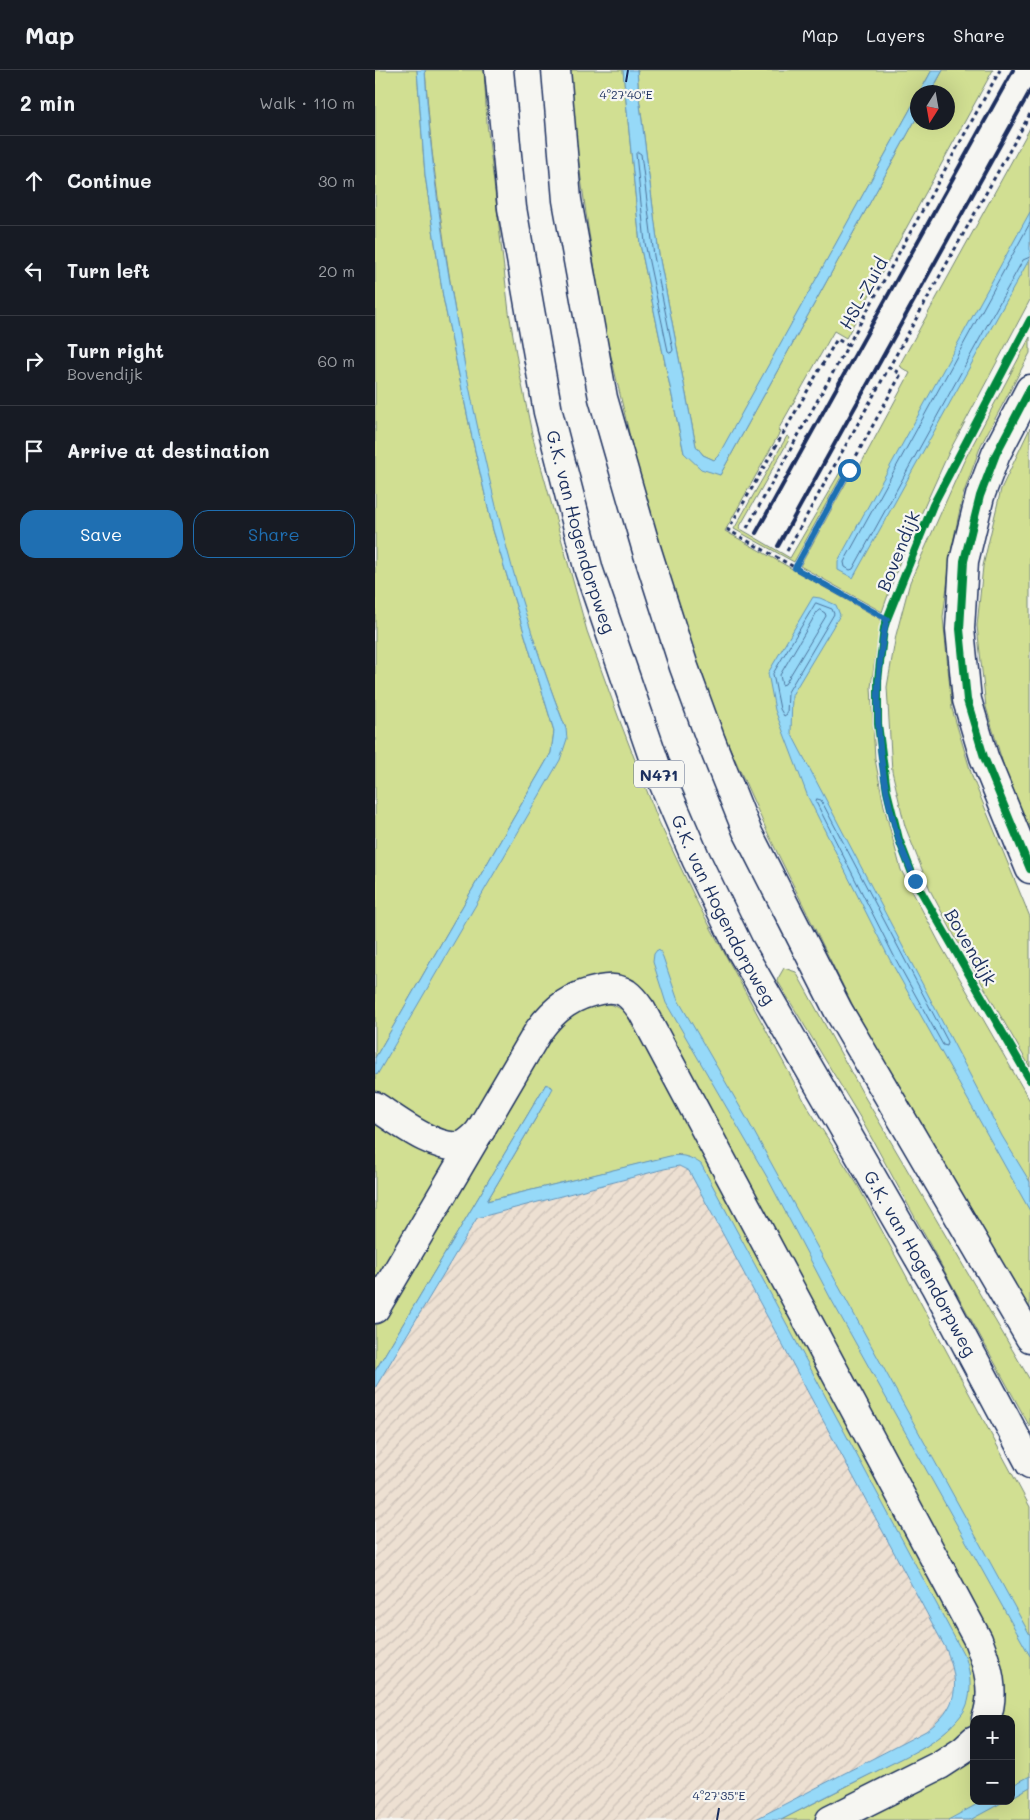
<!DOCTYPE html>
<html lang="en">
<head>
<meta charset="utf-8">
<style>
	body { margin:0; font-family:Mali,sans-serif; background:#242831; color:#f1f3f6 }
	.controls { position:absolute; right:15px; bottom:15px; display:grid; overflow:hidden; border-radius:10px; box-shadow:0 5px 20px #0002 }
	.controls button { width:45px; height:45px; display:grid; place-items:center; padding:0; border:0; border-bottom:1px solid #363941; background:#171b24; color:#f1f3f6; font:25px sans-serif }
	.compass { position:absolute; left:535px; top:15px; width:45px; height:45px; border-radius:50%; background:#171b24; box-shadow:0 5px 20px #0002; rotate:191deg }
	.stop { position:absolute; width:15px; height:15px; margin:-11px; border:4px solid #1f6fb2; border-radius:50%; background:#fff }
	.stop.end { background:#1f6fb2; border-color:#fff; box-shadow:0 1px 5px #0008 }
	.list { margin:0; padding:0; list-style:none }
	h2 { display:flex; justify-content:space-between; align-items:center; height:65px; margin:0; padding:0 20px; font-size:21px }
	h2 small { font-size:16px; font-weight:400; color:#9ea1a6 }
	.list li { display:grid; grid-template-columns:32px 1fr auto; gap:15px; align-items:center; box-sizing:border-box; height:90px; padding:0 20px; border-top:1px solid #363941 }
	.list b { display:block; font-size:19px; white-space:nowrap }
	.list p { margin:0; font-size:16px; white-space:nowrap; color:#9ea1a6 }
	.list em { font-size:16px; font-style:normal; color:#9ea1a6 }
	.actions { display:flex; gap:10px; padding:15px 20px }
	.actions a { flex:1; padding:11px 0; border:1px solid #1f6fb2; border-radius:15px; text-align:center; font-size:18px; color:#1f6fb2 }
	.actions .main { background:#1f6fb2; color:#fff }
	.icon { flex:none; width:28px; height:28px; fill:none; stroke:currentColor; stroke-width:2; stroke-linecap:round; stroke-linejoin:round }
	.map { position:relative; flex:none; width:655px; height:1750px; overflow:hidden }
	header { display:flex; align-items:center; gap:30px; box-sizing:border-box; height:70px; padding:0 25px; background:#171b24; border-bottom:1px solid #363941 }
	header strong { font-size:24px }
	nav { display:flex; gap:28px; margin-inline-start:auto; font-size:18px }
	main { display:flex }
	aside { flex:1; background:#171b24 }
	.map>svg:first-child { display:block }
	.industrial { fill:url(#industrial-furrows) }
	.green { fill:#d1df92; stroke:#768778 }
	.water { fill:#96d9f8; stroke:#6595ba }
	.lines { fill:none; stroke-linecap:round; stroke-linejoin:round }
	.shore { stroke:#4c739c; stroke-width:1 }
	.minor-casing { stroke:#1b2f5e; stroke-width:31 }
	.major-casing { stroke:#1b2f5e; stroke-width:31 }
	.path { stroke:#1b2f5e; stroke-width:3; stroke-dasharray:4 4; stroke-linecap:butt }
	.minor { stroke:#f6f6f2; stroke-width:28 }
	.major { stroke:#f6f6f2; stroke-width:28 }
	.rail { stroke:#1b2f5e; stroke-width:4 }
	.cycleway-casing { stroke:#f6f6f2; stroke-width:11 }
	.cycleway { stroke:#00873e; stroke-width:8 }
	.route { stroke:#1f6fb2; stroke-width:6 }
	.ticks { fill:none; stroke:#1b2f5e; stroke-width:2 }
	.labels { text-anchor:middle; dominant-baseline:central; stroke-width:4.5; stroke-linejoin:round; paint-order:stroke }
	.shield { fill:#f6f6f2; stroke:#5d6b8a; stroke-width:1 }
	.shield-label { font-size:16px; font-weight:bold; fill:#1b2f5e }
	.street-label { font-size:18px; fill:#1b2f5e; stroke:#f6f6f2 }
	.ticks-label { font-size:12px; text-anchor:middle; fill:#1b2f5e; stroke:#f6f6f2; stroke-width:4.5; stroke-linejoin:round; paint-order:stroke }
</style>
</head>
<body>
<header>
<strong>Map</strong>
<nav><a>Map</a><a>Layers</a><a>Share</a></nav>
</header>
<main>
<aside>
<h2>2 min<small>Walk · 110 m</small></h2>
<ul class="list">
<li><svg class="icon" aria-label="ahead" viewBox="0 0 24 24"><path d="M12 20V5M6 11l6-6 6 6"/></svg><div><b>Continue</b></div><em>30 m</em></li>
<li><svg class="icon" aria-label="left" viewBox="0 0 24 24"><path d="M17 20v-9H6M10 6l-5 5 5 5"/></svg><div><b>Turn left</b></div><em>20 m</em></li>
<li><svg class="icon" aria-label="right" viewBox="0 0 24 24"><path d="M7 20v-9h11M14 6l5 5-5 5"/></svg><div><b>Turn right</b><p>Bovendijk</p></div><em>60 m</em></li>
<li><svg class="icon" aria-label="arrive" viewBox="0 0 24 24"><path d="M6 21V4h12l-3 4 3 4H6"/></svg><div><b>Arrive at destination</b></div></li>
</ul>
<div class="actions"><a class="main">Save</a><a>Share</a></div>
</aside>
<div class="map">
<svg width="655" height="1750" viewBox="0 0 655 1750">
	<defs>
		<pattern id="industrial-furrows" width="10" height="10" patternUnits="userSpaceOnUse" patternTransform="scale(1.25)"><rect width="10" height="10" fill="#ede0d2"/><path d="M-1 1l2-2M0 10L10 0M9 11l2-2" fill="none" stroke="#cbc0b7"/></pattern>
	</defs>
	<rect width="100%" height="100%" fill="#f6f6f2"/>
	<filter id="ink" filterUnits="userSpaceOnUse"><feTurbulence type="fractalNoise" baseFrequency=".02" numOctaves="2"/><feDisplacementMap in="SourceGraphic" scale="10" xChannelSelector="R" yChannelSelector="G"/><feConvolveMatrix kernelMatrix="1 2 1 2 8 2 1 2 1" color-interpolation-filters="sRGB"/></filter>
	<g filter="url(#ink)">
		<!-- industrial -->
		<path class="industrial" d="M304,1096L314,1101L571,1579L578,1597L580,1617L573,1640L564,1652L551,1661L379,1750H0V1318L102,1148L289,1099Z"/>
		<!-- green -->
		<g class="green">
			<path d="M0,0H42L50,105L68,227L96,363L118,460L179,661L176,683L0,988Z"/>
			<path d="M50,0H109L112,53L134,242L143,295L157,364L212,561L246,654L284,752L324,836L432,1036L482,1114L655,1437V1750H474L599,1681V1731H636V1649H619L624,1626L266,922L229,909L87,1062L68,1064L0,1027V1003L2,1004L191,659C121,483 84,293 60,105C55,71 53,35 50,0Z"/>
			<path d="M194,0H248L265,174L309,383L345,405L542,47V52H572V22H556L568,0H618L471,268L459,261L403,360L405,362L350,461L506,549L496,617L500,689L509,736L526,800L565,874L655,1031V1242L564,1089L478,936L395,768L346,658L300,527L283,469L261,392L230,261L213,157L202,81Z"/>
			<path d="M262,0H557L545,22H542V27L343,387L339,390L328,385L321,376L284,185L264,27Z"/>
			<path d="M655,58V230L574,382L525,491L507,542L425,496L477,402L481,403L535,303L524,296Z"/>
			<path d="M655,267V283L606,375L588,425L577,477L568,547L577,639L598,709L655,847V997L579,865L556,822L530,756L517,701L512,617L521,565L535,512L589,391Z"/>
			<path d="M655,358V765L634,714L611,637L602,556L608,496L626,419Z"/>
			<path d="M412,366L415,368L364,458L415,488L468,397L471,398L419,492L359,459Z"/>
			<path d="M409,898L421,902L488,1024L655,1310V1357L486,1049L402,910Z"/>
			<path d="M209,933C232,933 236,932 256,945L604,1599L602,1642L595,1655L585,1668L540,1699L440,1750H406L550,1676L572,1660L595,1605L305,1084L112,1131L172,1029L171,1014L0,1301V1254L175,961Z"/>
			<path d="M0,1046L70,1089L74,1097L0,1227Z"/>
		</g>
		<!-- water -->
		<g class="water">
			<path d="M42,0H50C55,94 70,188 87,281C112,409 143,538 191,659L192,669L185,690L2,1005L0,1003V988L176,683L179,661L118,460L96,363L68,227L50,105Z"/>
			<path d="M248,0H262L264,27L284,185L321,376L328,385L339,390L343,386L542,27V47L345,405L326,399L309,383L265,174Z"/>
			<path d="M557,0H568L556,22H545Z"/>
			<path d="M655,142V188L478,508L463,500V491Z"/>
			<path d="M438,527L445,528L461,535L465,545L417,625L416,663L627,1066L655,1112V1141L515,890L433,727L400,640L393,603Z"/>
			<path d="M282,880L285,881L288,887L302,928L372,1049L655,1565V1586L456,1229L392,1107L291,933L278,892L279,884Z"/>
			<path d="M171,1014L178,1018L172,1029L112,1131L295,1086C308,1084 316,1087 326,1094L591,1589C596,1606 598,1629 587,1644C565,1673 529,1687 498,1703C467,1718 437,1734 406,1750H379L551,1661C584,1638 585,1613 571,1579L314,1101L304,1096L289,1099L102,1148L0,1318V1301Z"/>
			<path d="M655,1706V1717L636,1728V1716Z"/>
			<path d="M608,1731H630L595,1750H573Z"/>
		</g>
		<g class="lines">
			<!-- shore -->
			<g class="shore">
				<path d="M263,82L266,84L279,186L298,280L296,283L293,281L270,173L261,84Z"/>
				<path d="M655,153L469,492L470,497L475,500L478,499L648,190L655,187"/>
				<path d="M441,533L457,539L459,544L413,622L412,644L409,646L405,639L398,604Z"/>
				<path d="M445,540L450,543L451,546L410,614L407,615L405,605L442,542Z"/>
				<path d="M442,729L446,730L573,972L572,976L568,975L520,888L441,732Z"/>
			</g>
			<defs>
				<g id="minor">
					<path d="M655,319L621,384L605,426L589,491L585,559L592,630L609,687L655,799"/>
					<path d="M0,1036C20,1049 63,1083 88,1075C95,1072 100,1066 106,1060"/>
					<path d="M0,1239L164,960C180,938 198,925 225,920C234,918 243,918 251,923C258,928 262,934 267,941L603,1570C613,1596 621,1622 611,1649"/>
					<path d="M455,1750L565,1695L588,1680L599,1670"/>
				</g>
				<g id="major">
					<path id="s1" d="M124,0L137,138L173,342L214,501L281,696L321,789L364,877L560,1216L655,1394"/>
					<path d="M181,0L192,130L228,328L272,481L309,597L336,671L372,761L463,940L655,1268"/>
				</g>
			</defs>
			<!-- minor casing -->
			<use href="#minor" class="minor-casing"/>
			<!-- major casing -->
			<use href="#major" class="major-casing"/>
			<!-- path -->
			<g class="path">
				<path d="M474,276L462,269L353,460L512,549"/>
				<path d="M372,458L625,0"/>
				<path d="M412,481L655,44"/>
				<path d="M420,498L526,304L515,298"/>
			</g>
			<!-- minor -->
			<use href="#minor" class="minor"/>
			<!-- major -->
			<use href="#major" class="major"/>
			<!-- rail -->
			<g class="rail">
				<path d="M381,463L638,0"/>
				<path d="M403,476L655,21"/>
			</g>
			<defs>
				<g id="cycleway">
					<path d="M655,250L558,435L512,549L509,558L503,610V654L512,721L524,769L540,811L655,1010"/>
					<path d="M655,319L621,384L605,426L589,491L585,559L592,630L609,687L655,799"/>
				</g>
			</defs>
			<!-- cycleway casing -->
			<use href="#cycleway" class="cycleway-casing"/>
			<!-- cycleway -->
			<use href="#cycleway" class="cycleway"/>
		</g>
	</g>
	<g class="lines" filter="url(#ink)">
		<!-- route -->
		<path class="route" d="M474,400L420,498L512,549C508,562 507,576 505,590C499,649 506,711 523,768C528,783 535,797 540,811"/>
	</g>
	<!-- ticks -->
	<path class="ticks" d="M251,12L253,0M342,1750L344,1738"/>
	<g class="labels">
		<!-- shield labels -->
		<rect class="shield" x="259" y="690.5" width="50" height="27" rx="4"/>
		<g class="shield-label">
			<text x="284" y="704">N471</text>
		</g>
		<!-- street labels -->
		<g class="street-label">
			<text transform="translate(488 223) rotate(-61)">HSL-Zuid</text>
			<text stroke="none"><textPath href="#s1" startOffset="470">G.K. van Hogendorpweg</textPath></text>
			<text transform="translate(523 481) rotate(-68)">Bovendijk</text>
			<text stroke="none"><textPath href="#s1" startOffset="875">G.K. van Hogendorpweg</textPath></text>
			<text transform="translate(596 877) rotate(60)">Bovendijk</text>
			<text stroke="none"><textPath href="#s1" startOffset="1280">G.K. van Hogendorpweg</textPath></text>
		</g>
	</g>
	<g class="ticks-label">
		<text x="251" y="29">4°27'40"E</text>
		<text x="344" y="1730">4°27'35"E</text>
	</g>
</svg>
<div class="controls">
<button>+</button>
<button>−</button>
</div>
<svg class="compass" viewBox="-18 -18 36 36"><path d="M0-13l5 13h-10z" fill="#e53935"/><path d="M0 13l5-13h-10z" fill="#9ea1a6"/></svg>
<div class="stop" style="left:474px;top:400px"></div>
<div class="stop end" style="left:540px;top:811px"></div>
</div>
</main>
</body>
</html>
